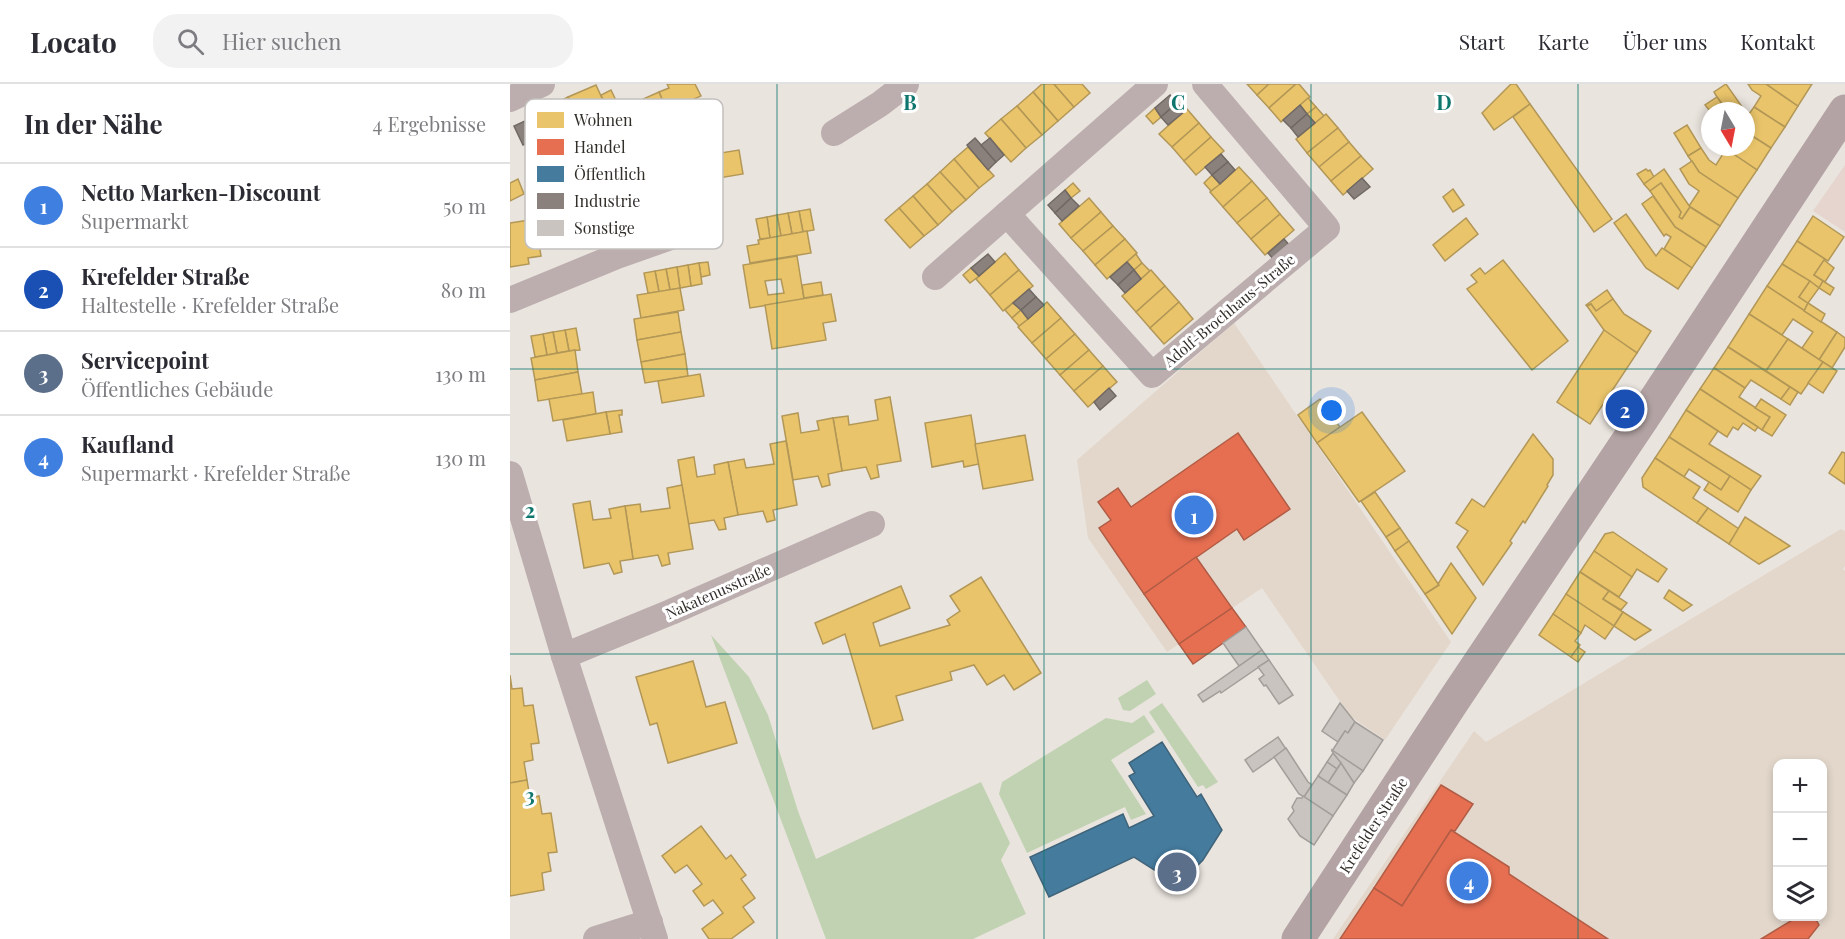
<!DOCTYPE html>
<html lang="de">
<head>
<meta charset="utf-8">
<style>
	body { margin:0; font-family:"Playfair Display",serif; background:#f2f2f3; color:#2b2b33 }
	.controls { position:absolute; right:18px; bottom:18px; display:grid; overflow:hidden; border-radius:12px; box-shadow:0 3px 9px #0003 }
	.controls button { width:54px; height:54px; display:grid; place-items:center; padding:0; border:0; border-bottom:2px solid #e1e1e2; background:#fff; color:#2b2b33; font:30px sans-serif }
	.compass { position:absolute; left:1191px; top:18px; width:54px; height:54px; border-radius:50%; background:#fff; box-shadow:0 3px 9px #0003; rotate:170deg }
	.you { position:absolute; left:822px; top:327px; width:21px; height:21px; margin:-15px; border:4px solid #fff; border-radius:50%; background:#1a73e8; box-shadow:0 0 0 9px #1a73e833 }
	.badge { display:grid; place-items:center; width:39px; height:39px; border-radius:50%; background:#726e69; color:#fff; font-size:20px; font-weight:700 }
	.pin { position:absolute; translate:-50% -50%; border:3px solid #fff; box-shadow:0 2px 6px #0006 }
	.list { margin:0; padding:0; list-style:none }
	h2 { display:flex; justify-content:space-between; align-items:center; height:78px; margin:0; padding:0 24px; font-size:26px }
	h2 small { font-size:20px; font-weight:400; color:#7c7c81 }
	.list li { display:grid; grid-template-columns:39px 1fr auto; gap:18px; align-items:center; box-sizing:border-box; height:84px; padding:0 24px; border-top:2px solid #e1e1e2 }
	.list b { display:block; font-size:22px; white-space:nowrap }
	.list p { margin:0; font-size:20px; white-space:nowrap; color:#7c7c81 }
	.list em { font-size:20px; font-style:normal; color:#7c7c81 }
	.icon { flex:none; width:33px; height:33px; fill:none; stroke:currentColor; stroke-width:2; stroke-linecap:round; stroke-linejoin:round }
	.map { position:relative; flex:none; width:1335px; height:855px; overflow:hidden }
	header { display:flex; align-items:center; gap:36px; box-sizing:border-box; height:84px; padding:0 30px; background:#fff; border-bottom:2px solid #e1e1e2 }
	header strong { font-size:28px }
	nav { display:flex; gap:33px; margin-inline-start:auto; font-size:21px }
	.search { width:420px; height:54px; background:#f2f2f3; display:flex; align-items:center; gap:15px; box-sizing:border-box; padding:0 21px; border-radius:24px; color:#7c7c81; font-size:22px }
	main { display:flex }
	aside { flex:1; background:#fff }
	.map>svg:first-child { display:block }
	.commercial { fill:#e3d7cb; fill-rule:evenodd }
	.industrial { fill:#e6d5cf }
	.green { fill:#c0d2b1 }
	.homes { fill:#e9c46a; stroke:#b29757; stroke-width:1.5; fill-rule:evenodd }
	.shops { fill:#e76f51; stroke:#b15c45; stroke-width:1.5 }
	.public { fill:#457b9d; stroke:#3f647a; stroke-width:1.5 }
	.industry { fill:#8a817c; stroke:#706863; stroke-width:1.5 }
	.building { fill:#c9c4bf; stroke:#a39e9a; stroke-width:1.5 }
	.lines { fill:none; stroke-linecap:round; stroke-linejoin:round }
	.street { stroke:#bcaeae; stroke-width:26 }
	.secondary { stroke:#b3a3a4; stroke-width:33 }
	.grid { fill:none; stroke:#0f766e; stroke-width:1.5; stroke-opacity:0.55 }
	.labels { text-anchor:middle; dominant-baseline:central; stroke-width:6; stroke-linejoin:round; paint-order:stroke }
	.street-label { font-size:15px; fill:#322e2a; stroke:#fff }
	.key { fill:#fff; stroke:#c2c0bf; stroke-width:1.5 }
	.key-label { font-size:16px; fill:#322e2a }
	.grid-label { font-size:20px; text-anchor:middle; font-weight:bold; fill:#0f766e; stroke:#fff; stroke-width:6; stroke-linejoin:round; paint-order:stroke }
</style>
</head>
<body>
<header>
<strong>Locato</strong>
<div class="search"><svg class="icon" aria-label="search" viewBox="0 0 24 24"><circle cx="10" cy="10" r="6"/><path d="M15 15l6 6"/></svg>Hier suchen</div>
<nav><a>Start</a><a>Karte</a><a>Über uns</a><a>Kontakt</a></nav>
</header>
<main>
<aside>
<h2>In der Nähe<small>4 Ergebnisse</small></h2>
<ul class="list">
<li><span class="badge" style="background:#3f7fe0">1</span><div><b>Netto Marken-Discount</b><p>Supermarkt</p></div><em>50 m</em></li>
<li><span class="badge" style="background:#1a4fb4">2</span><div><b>Krefelder Straße</b><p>Haltestelle · Krefelder Straße</p></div><em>80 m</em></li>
<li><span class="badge" style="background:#5c6f8a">3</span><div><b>Servicepoint</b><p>Öffentliches Gebäude</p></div><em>130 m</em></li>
<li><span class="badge" style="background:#3f7fe0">4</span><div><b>Kaufland</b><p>Supermarkt · Krefelder Straße</p></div><em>130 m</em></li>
</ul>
</aside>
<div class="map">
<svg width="1335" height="855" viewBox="0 0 1335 855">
	<rect width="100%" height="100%" fill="#eae4de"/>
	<!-- commercial -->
	<g class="commercial">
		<path d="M724,239L941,558L875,656L840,632L752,504L657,568L578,454L567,376Z"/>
		<path d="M1331,445L1335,447V482L1333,485L1335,487V855H823L964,647L976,658ZM1268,680H1312V832H1268Z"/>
	</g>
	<!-- industrial -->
	<path class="industrial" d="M1335,81V148L1303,127Z"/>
	<!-- green -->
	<g class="green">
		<path d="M201,551L239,593L258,631L288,727L306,775L471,698L500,759L491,776L516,830L463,855H316Z"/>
		<path d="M637,596L646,610L620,627L613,626L608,614Z"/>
		<path d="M652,619L708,698L696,705L693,701L688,703L639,628Z"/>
		<path d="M634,631L645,648L601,676L636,730L621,736L615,723L517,769L489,710L492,698L596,634L622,639Z"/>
	</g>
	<!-- homes -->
	<g class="homes">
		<path d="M157,0H185L191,12L157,27L149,8L159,4Z"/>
		<path d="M532,0H544L564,23L548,37L523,8Z"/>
		<path d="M544,0H572L580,9L564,23Z"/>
		<path d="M737,0H759L747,11Z"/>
		<path d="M759,0H786L759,24L747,11Z"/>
		<path d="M786,0H789L800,13L771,38L759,24Z"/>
		<path d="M1001,0H1006L1020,20L984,46L972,29Z"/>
		<path d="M1216,0L1235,27H1217L1207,13L1204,8Z"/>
		<path d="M1238,0H1256L1288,22L1275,43L1244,23L1251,12L1242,6Z"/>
		<path d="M1256,0H1302L1288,22Z"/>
		<path d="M86,1L102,36L74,49L58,13Z"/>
		<path d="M101,6L113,31L102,36L91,11Z"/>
		<path d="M149,8L157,27L143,35L133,15Z"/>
		<path d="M523,8L548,37L532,51L507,22Z"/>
		<path d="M58,13L74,49L46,61L30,26Z"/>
		<path d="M1207,13L1217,27H1200L1195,21Z"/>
		<path d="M798,14L806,23L797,30L790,21Z"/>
		<path d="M1020,20L1102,135L1084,148L1003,33Z"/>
		<path d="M507,22L532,51L516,64L491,35Z"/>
		<path d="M806,23L814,32L805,39L797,30Z"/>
		<path d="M1244,23L1275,43L1261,64L1236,48V34Z"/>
		<path d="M645,24L651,33L643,40L636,32Z"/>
		<path d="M677,25L689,39L662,63L649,50Z"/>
		<path d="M816,30L828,44L797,69L786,55Z"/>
		<path d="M491,35L516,64L501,78L475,49Z"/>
		<path d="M206,39L211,69L229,66L233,90L185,98L176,44Z"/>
		<path d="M689,39L701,53L674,77L662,63Z"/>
		<path d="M1177,41L1191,64L1178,72L1164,49Z"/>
		<path d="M828,44L839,58L809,83L797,69Z"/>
		<path d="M1236,48L1261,64L1247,86L1216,65L1217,63H1236Z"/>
		<path d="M701,53L714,67L686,91L674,77Z"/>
		<path d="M839,58L851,72L821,97L809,83Z"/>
		<path d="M458,63L484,92L469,104L444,75Z"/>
		<path d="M1191,64L1199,76L1206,81L1216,65L1247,86L1228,114L1189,88L1178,72Z"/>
		<path d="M851,72L863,85L833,111L821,97Z"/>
		<path d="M444,75L469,104L456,116L430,88Z"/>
		<path d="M1182,77L1189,88L1228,114L1210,142L1179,122L1189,107L1179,100L1170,85Z"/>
		<path d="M729,83L742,97L713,123L700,108Z"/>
		<path d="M1136,85L1138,87L1140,86L1144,93L1134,100L1127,90Z"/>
		<path d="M1154,85L1180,123L1172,135L1169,133L1171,128L1151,99L1140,107L1134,100Z"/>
		<path d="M430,88L456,116L442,128L417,100Z"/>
		<path d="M702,91L710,100L701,107L694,99Z"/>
		<path d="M8,95L14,110L0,117V99Z"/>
		<path d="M742,97L757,114L727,139L713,123Z"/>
		<path d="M563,99L570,107L561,114L555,106Z"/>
		<path d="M1151,99L1171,128L1169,133L1172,135L1180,123L1210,142L1196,163L1165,143L1140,107Z"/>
		<path d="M417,100L442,128L428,141L403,112Z"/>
		<path d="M943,105L954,121L943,128L933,113Z"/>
		<path d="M403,112L428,141L414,152L389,124Z"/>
		<path d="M1143,112L1165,143L1196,163L1182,184L1154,165L1161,153L1156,150L1154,152L1132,120Z"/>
		<path d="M579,114L591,128L561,154L549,140Z"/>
		<path d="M757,114L770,130L741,155L727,139Z"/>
		<path d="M389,124L414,152L400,164L375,136Z"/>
		<path d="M300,125L304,146L293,148L289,127Z"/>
		<path d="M289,127L293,148L282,150L278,129Z"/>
		<path d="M591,128L603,142L573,167L561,154Z"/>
		<path d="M278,129L282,150L271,152L267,131Z"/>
		<path d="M770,130L784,146L755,171L741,155Z"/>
		<path d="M1116,130L1146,172L1152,164L1182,184L1168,205L1136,184L1104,139Z"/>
		<path d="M267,131L271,152L260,154L257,133Z"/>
		<path d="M1303,132L1334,153L1318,177L1287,157Z"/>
		<path d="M257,133L260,154L250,155L246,135Z"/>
		<path d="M956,134L968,150L935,177L923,161Z"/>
		<path d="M25,135L31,172L18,174L19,180L0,183V139Z"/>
		<path d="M603,142L615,155L585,181L573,167Z"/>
		<path d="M297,147L301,169L240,179L237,162L249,160L248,156Z"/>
		<path d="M615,155L627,169L597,195L585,181Z"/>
		<path d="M1287,157L1315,175L1304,191L1313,197L1309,204L1272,180Z"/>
		<path d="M495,169L509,186L480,211L466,195Z"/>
		<path d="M626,170L632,179L624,186L617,178Z"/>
		<path d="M287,172L294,215L240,224L233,181ZM271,195L274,209L258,211L255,197Z"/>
		<path d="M993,176L1058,257L1022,286L957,205L967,198L961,191L970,184L975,190Z"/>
		<path d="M1314,176L1324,184L1315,198L1304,191Z"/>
		<path d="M198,178L200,191L191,193L189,179Z"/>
		<path d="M189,179L192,200L181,202L178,181Z"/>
		<path d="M632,179L640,187L631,195L624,186Z"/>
		<path d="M1272,180L1300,197L1289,213L1298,219L1294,227L1257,202Z"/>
		<path d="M178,181L181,202L170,204L167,183Z"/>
		<path d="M167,183L170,204L160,206L156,185Z"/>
		<path d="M461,184L469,192L460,199L453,191Z"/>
		<path d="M156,185L160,206L149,208L145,187Z"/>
		<path d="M509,186L523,202L493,227L480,211Z"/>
		<path d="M641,186L655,202L626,228L612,212Z"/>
		<path d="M145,187L149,208L138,209L134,189Z"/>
		<path d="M1300,197L1309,204L1298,219L1289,213Z"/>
		<path d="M1313,197L1324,204L1320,211L1309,204Z"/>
		<path d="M311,198L313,211L294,214L292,201Z"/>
		<path d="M655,202L669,218L640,244L626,228Z"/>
		<path d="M1257,202L1327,248L1309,276L1292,264L1303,248L1283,235L1272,251L1239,230Z"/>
		<path d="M170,204L174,226L131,234L127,211Z"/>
		<path d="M1097,206L1103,215L1086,227L1081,220L1077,222L1076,221Z"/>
		<path d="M321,210L326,237L313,239L316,256L262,265L255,221Z"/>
		<path d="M1103,215L1114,230L1141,247L1127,269L1096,249L1077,222L1081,220L1086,227Z"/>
		<path d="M537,218L551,234L522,259L508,243Z"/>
		<path d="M669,218L683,235L654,260L640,244Z"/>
		<path d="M503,219L511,226L502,234L495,226Z"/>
		<path d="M1298,219L1315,230L1311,238L1294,227Z"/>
		<path d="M511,226L518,235L509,242L502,234Z"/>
		<path d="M168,228L171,248L127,256L124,235Z"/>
		<path d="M1239,230L1278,255L1256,287L1218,263Z"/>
		<path d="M551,234L565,250L536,275L522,259Z"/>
		<path d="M66,244L70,266L59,267L55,246Z"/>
		<path d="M55,246L59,267L47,269L43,248Z"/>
		<path d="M1094,246L1127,269L1080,340L1047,318Z"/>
		<path d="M43,248L47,269L37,271L33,250Z"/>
		<path d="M171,248L175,270L131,278L127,256Z"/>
		<path d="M1327,248L1335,254V263L1322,284L1309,276Z"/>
		<path d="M33,250L37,271L25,273L21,252Z"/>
		<path d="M565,250L579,266L550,291L536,275Z"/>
		<path d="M1278,255L1313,278L1291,310L1256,287Z"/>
		<path d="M1218,263L1280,303L1271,315L1241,296L1235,304L1204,284Z"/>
		<path d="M65,266L68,288L25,296L21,274Z"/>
		<path d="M579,266L593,282L564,307L550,291Z"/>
		<path d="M175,270L178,292L135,299L131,278Z"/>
		<path d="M1313,278L1327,287L1313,309L1298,299Z"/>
		<path d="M593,282L607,298L578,323L564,307Z"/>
		<path d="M1204,284L1235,304L1229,313L1260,333L1252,346L1190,305Z"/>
		<path d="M68,288L72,310L28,317L25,296Z"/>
		<path d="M190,290L194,312L152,319L148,297Z"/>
		<path d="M1280,303L1288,308L1280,321L1271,315Z"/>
		<path d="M1190,305L1248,343L1245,347L1233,339L1228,346L1223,343L1217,353L1176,326Z"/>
		<path d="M83,308L86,330L43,337L39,315Z"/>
		<path d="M380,313L391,377L367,381L369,393L361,395L356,383L332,387L323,334L338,332L339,341L368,336L365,316Z"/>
		<path d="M810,315L830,343L807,359L788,331Z"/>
		<path d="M1251,315L1276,331L1262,352L1252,346L1260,333L1245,324Z"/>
		<path d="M112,326V331H109L112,348L100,350L96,328Z"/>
		<path d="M1176,326L1208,347L1199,360L1251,392L1241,406L1159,353Z"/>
		<path d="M96,328L100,350L57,357L53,336Z"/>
		<path d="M852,328L895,387L849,418L807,359Z"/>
		<path d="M288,329L291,349L309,346L307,337L323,334L332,387L318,390L320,401L312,403L308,392L283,396L272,332Z"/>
		<path d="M461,331L469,380L454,383L453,377L422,383L415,339Z"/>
		<path d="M1023,350L1043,375V391L1037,401L1038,402L1015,439L1013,437L1000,457L1002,459L973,501L947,463L958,447L946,439L962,415L974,423Z"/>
		<path d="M515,351L523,396L473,405L465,360Z"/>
		<path d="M1159,353L1220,392L1211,406L1179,385L1174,393L1145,374Z"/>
		<path d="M276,357L287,421L263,426L265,436L257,438L253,427L228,431L218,378L234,375L236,384L264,380L260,360Z"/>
		<path d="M1332,368L1335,369V400L1319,389Z"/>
		<path d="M184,373L187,393L205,390L204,381L218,378L228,431L214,434L216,445L209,446L204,436L178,440L168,376Z"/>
		<path d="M1145,374L1190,403L1183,414L1198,424L1187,439L1133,403L1132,394Z"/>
		<path d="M1220,392L1241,406L1228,428L1194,406L1199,398L1211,406Z"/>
		<path d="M172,401L183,465L158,469L160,480L152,482L148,471L123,475L115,422L130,420L131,428L160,424L157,404Z"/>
		<path d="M865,408L890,444L876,453L851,417Z"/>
		<path d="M80,417L83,436L101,434L99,425L115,422L123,475L110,477L112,488L104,490L99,479L74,484L63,420Z"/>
		<path d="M1198,424L1229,445L1219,460L1187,439Z"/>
		<path d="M1235,433L1280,462L1249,480L1219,460Z"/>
		<path d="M890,444L899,457L885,467L876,453Z"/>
		<path d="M1103,448L1157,485L1148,498L1127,485L1122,493L1084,467L1095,450Z"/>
		<path d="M899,457L929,501L915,510L885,467Z"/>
		<path d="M1084,467L1122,493L1109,513L1070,488Z"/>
		<path d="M941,479L966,514L942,550L915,510L929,501L928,500Z"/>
		<path d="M1070,488L1099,507L1093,515L1113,528L1104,542L1056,510Z"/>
		<path d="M471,493L531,589L504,606L494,591L477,601L464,581L440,588L442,596L386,612L393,636L363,645L335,550L313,560L305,539L391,502L400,524L363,539L370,562L440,541L437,536L450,527L440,512Z"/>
		<path d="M1159,506L1182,521L1173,527L1154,514Z"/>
		<path d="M1099,507L1117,519L1111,526L1093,515Z"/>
		<path d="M1056,510L1104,542L1095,555L1075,541L1071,549L1043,530Z"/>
		<path d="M1113,528L1141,546L1125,556L1104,542Z"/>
		<path d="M1043,530L1071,549L1065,557L1070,561L1061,573L1029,551Z"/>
		<path d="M1068,563L1075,568L1068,578L1061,573Z"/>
		<path d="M183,577L196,623L215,618L227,659L158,679L147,639L140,641L126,593Z"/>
		<path d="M0,591L2,605L12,604L14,622L23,621L29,659L21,660L23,676L14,678L17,696L0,699Z"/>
		<path d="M17,696L20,714L29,712L32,730L41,729L47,768L38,769L41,787L32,789L34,806L0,812V699Z"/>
		<path d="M191,742L216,775L221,771L236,791L231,795L245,814L233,823L244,838L221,855H199L192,845L213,829L203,816L194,822L183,807L192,800L177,781L165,789L152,772Z"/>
	</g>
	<!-- shops -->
	<g class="shops">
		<path d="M728,349L780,425L734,456L727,445L634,510L589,444L601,436L588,418L608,404L621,423Z"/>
		<path d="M686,473L722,524L669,560L634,510Z"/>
		<path d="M722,524L736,543L683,580L669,560Z"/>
		<path d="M931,701L963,720L945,747L941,746L892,822L864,804Z"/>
		<path d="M941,746L999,783V790L1098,855H830L864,804L892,822Z"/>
		<path d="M1289,832H1304L1309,841L1298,855H1251Z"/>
	</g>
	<!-- public -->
	<path class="public" d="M652,658L687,713L691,710L712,746L693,776L688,781L683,779L668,801L624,773L539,813L520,773L613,730L619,744L644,732L619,692L625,689L619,679Z"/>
	<!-- industry -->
	<g class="industry">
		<path d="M660,11L667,19L651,33L645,24Z"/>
		<path d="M667,19L674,28L658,41L651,33Z"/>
		<path d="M790,21L797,30L781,44L773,36Z"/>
		<path d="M32,29L40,48L13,61L4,42Z"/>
		<path d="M797,30L805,39L788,53L781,44Z"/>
		<path d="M465,54L486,78L478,86L457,61Z"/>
		<path d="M480,54L494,71L486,78L471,61Z"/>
		<path d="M711,70L718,78L702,91L695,83Z"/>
		<path d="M718,78L725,86L710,100L702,91Z"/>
		<path d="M852,94L860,103L844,115L837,107Z"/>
		<path d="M555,106L561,114L545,129L538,121Z"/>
		<path d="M561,114L569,122L552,137L545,129Z"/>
		<path d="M774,155L781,163L765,177L758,169Z"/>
		<path d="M478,170L485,178L469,192L461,184Z"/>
		<path d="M617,178L624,186L608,201L600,193Z"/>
		<path d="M624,186L631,195L615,209L608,201Z"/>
		<path d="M519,205L526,213L511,226L503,219Z"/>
		<path d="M526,213L534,221L518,235L511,226Z"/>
		<path d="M599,304L606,312L590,326L584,318Z"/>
	</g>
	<!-- building -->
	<g class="building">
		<path d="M736,543L752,566L729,582L713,559Z"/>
		<path d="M752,566L759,576L711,609L710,607L693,618L688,611Z"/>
		<path d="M759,576L783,611L769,620L756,601L754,602L749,595L754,591L748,583Z"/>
		<path d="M830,619L845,638L838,649L835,647L828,658L812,647Z"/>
		<path d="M845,638L873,656L853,687L822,667L835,647L838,649Z"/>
		<path d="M768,653L776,665L743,688L735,676Z"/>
		<path d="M776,664L798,698L802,701L794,713L789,710L764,673Z"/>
		<path d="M822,666L853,687L844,699L823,669Z"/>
		<path d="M823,669L831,679L827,685L817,678Z"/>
		<path d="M817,678L827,685L818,699L808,692Z"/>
		<path d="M831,679L844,699L837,711L818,699Z"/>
		<path d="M808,692L837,711L823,732L794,713Z"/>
		<path d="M793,712L823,732L804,761L790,752L778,735L784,727L782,723L787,714H792Z"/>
	</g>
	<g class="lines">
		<!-- street -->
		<g class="street">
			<path d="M0,15L32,0"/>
			<path d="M324,49L370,20L396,0"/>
			<path d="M497,130L642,291L817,144L695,0"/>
			<path d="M425,193L645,0"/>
			<path d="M0,216L107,172L172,149"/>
			<path d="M0,390L54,572L145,855"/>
			<path d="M54,572L161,528L362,440"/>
			<path d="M86,855L140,838"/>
		</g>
		<!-- secondary -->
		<path class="secondary" d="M788,855L944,616L1133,334L1335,27"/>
	</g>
	<!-- grid -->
	<path class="grid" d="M267,0V855M534,0V855M801,0V855M1068,0V855M0,285H1335M0,570H1335"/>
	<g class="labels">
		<!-- street labels -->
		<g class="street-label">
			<text transform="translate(719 226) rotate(-40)">Adolf-Brochhaus-Straße</text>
			<text transform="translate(208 507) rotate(-24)">Nakatenusstraße</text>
			<text transform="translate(863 741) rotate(-57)">Krefelder Straße</text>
		</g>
	</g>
	<!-- legend -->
	<rect x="15" y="15" width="198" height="150" rx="9" class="key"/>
	<rect x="27" y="28" width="27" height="16" fill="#e9c46a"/>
	<rect x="27" y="55" width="27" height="16" fill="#e76f51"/>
	<rect x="27" y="82" width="27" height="16" fill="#457b9d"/>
	<rect x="27" y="109" width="27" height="16" fill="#8a817c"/>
	<rect x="27" y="136" width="27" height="16" fill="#c9c4bf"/>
	<g class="key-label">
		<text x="64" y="42">Wohnen</text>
		<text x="64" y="69">Handel</text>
		<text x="64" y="96">Öffentlich</text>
		<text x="64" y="123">Industrie</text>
		<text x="64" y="150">Sonstige</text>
	</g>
	<g class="grid-label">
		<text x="400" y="26">B</text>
		<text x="668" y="26">C</text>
		<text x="934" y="26">D</text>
		<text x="20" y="434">2</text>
		<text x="20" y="719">3</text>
	</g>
</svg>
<div class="controls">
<button>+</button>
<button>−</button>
<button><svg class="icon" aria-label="layers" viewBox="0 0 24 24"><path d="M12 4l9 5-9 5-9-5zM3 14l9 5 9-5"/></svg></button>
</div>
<svg class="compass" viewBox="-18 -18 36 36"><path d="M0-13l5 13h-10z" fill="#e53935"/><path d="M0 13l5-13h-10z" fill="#7c7c81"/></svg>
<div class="you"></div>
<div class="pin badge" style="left:684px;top:431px;background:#3f7fe0">1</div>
<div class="pin badge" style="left:1115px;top:325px;background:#1a4fb4">2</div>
<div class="pin badge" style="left:667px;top:788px;background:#5c6f8a">3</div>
<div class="pin badge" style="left:959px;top:797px;background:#3f7fe0">4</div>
</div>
</main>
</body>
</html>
